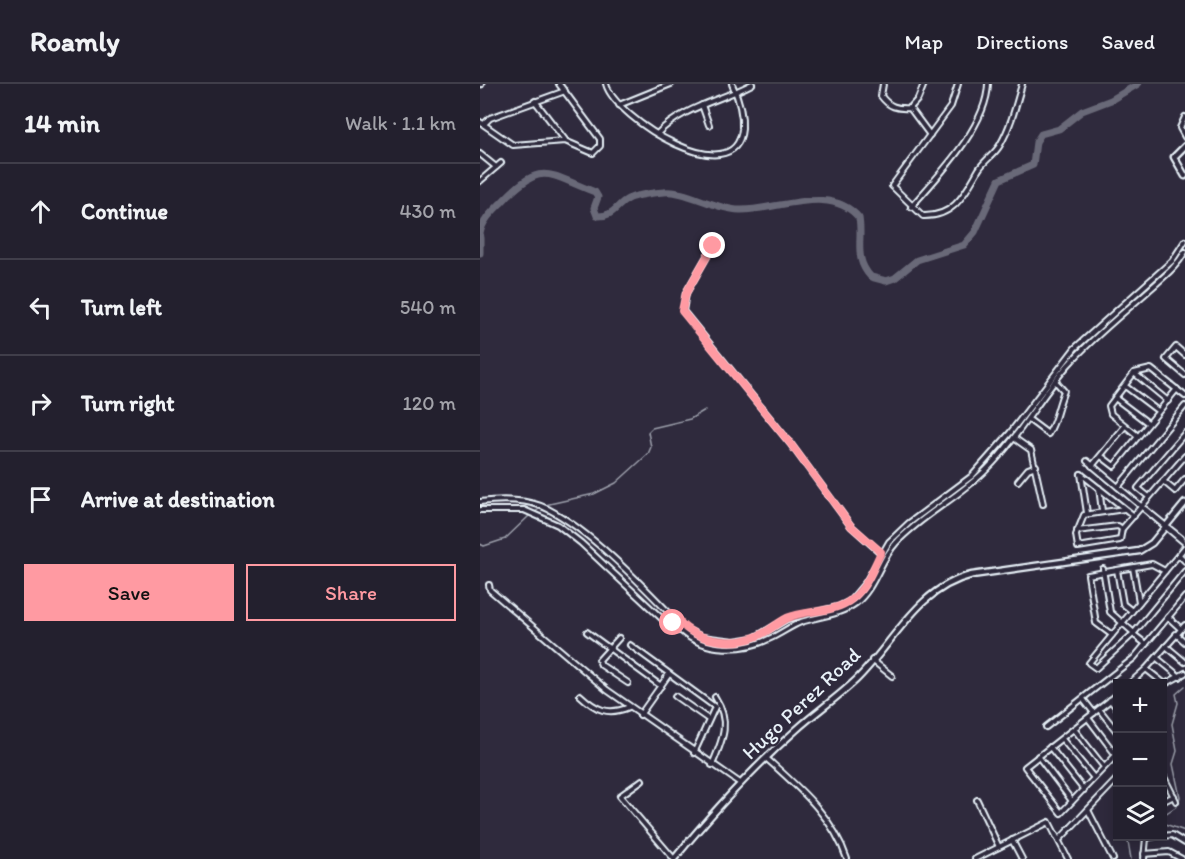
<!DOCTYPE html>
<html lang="en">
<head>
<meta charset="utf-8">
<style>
	body { margin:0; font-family:Itim,sans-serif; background:#2b2836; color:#f1f3f6 }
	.controls { position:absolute; right:18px; bottom:18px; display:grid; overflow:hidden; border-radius:0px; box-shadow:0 3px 15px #0003 }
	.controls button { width:54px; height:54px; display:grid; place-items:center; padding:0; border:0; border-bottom:2px solid #403e4a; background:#23202e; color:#f1f3f6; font:30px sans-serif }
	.stop { position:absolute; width:18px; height:18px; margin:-14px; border:4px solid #ff9aa2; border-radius:50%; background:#fff }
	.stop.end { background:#ff9aa2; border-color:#fff; box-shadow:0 2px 6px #0008 }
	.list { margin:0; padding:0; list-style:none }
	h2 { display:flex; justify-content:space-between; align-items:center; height:78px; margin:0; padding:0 24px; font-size:26px }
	h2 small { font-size:20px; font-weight:400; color:#a3a3aa }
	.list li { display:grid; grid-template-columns:39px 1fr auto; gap:18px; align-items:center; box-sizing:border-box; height:96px; padding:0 24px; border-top:2px solid #403e4a }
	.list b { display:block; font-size:22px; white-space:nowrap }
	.list em { font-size:20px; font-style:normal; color:#a3a3aa }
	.actions { display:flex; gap:12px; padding:18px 24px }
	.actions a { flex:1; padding:14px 0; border:2px solid #ff9aa2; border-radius:0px; text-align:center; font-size:21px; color:#ff9aa2 }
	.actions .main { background:#ff9aa2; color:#111 }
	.icon { flex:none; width:33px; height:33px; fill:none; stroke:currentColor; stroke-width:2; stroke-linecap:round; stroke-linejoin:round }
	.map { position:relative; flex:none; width:705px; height:775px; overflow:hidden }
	header { display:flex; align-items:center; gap:36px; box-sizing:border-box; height:84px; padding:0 30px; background:#23202e; border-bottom:2px solid #403e4a }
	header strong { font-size:28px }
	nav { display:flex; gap:33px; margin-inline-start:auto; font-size:21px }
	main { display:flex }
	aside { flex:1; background:#23202e }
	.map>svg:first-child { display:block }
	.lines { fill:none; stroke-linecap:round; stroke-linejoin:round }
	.stream { stroke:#9c9fab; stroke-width:1.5 }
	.river { stroke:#696978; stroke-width:7 }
	.minor-casing { stroke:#e8f1f8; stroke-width:8 }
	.tertiary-casing { stroke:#e8f1f8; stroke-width:9 }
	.minor { stroke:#2f2a3d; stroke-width:4 }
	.tertiary { stroke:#2f2a3d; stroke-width:4.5 }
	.route { stroke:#ff9aa2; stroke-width:8 }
	.labels { text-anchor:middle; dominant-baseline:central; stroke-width:4.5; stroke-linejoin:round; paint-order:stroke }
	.street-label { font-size:21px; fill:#e8f1f8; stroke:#2f2a3d }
</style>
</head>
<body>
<header>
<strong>Roamly</strong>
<nav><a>Map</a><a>Directions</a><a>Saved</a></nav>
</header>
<main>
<aside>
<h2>14 min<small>Walk · 1.1 km</small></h2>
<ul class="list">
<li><svg class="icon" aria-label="ahead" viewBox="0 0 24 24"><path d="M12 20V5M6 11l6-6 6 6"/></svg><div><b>Continue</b></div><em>430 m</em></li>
<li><svg class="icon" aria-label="left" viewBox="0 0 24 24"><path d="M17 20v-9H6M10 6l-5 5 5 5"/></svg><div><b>Turn left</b></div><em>540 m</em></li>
<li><svg class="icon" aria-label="right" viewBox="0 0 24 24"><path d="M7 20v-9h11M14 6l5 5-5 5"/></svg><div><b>Turn right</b></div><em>120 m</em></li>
<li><svg class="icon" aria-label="arrive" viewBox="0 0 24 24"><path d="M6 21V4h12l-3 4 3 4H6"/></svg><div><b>Arrive at destination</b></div></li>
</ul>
<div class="actions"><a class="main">Save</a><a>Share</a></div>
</aside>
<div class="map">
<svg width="705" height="775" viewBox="0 0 705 775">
	<rect width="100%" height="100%" fill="#2f2a3d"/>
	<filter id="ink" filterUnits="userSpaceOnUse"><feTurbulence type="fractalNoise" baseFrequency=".0167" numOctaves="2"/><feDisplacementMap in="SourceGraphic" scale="12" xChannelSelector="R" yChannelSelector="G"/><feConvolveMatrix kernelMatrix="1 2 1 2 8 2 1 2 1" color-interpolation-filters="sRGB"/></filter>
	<g filter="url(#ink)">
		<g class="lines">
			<!-- stream -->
			<g class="stream">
				<path d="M0,460L4,462L25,455L49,432L65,421L114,410L136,399L168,370L171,363L168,348L172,344L210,335L225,326"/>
				<path d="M682,732L697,722L700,713L693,680L697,667L692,640L698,619L696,610L705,602"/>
				<path d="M682,739L705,747"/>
				<path d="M647,752L651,775"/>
			</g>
			<!-- river -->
			<g class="river">
				<path d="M0,150C2,137 12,128 21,119C62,75 67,90 115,108L118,113L114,124L117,132C134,133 136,121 148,115C158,110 173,109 184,108C204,105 236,126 260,126C296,127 351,99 379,134C383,156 373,174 391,193L406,197L415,194L437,176L484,161L495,148L519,96L553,81L556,58L561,50L579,45L602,27L631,16L658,0"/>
				<path d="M0,154V169"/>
			</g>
			<defs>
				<g id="minor">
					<path d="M126,0C136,36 256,109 262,45C263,30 258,13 252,0"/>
					<path d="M403,0L401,12C409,23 417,25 430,24"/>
					<path d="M478,0L471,22L412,102L443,132C475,133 485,109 499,85C505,76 515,70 520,61C531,42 536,21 542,0"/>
					<path d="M55,17L85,56"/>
					<path d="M139,21L191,0"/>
					<path d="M222,21L229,41"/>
					<path d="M430,24L450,51"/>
					<path d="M430,24L438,15L444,0"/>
					<path d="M705,33L700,44L705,53"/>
					<path d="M0,38L33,61L85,57L113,69L120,62V55L79,0"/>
					<path d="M4,40L10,34L85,7"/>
					<path d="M177,50C202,23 240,17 272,0"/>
					<path d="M0,70L16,83"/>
					<path d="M0,97L21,79"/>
					<path d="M431,123C458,92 507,42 508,0"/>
					<path d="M233,162L206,209L203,227L310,359L371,442L401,469"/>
					<path d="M705,271L696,263L686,275L705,291"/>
					<path d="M654,289L688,317"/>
					<path d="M645,302L678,327"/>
					<path d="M635,314L668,339"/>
					<path d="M548,335L568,350C577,336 577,323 584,307L575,297"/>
					<path d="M658,352L631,330L629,322L654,289L671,285L705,312"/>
					<path d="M534,354L551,366L563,420"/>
					<path d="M621,372L634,382L697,305"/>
					<path d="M607,377L705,459"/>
					<path d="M612,382L645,342"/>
					<path d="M601,390L654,432"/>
					<path d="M601,390L607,429"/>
					<path d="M538,397L548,385L556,382"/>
					<path d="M683,397L695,407L705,395"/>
					<path d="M638,403L705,322"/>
					<path d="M619,404L622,427"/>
					<path d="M669,413L658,404L705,349"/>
					<path d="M0,418C21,415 49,415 68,425C112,448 162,501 197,537"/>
					<path d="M644,425L604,431L596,451L598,463L640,456L642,445L705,372"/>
					<path d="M665,425L701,454"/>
					<path d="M0,426H44L78,441L101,459L193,545L198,547L202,543L197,537L192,542"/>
					<path d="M597,447L638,442L642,445"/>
					<path d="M705,463L609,579L616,584L654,549L705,487"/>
					<path d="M699,471L705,477"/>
					<path d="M653,484L659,518"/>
					<path d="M623,485L630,528L654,549"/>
					<path d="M637,486L643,520L652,527"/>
					<path d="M9,501L10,506L127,606L260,699"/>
					<path d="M688,533L701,545"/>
					<path d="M202,543L222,553L254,557L274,554L307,535L358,523L370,517L386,498L409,458L429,439L492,392L530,349L595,264L692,177L705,157"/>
					<path d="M200,546C225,569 264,568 293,553C303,548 311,542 321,538C340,532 360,531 376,519C395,504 400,476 416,459C443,430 480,413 507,385C539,353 559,314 588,281C612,254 641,231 668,207C681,195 696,184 705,168"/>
					<path d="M107,548L181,602"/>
					<path d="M653,550L666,560"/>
					<path d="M696,550L705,558"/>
					<path d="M632,551L616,539L608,491L672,480L685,487"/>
					<path d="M139,554L119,576L121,581L148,599"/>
					<path d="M150,561L235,623L214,669"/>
					<path d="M686,562L705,578"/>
					<path d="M677,574L700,593"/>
					<path d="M392,576L412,592"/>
					<path d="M666,585L685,600L705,589"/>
					<path d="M649,600L666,585L705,541"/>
					<path d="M638,610L545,683L581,729L638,669"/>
					<path d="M100,611C116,626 128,632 149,623"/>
					<path d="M195,612L228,635"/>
					<path d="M603,615L614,629"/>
					<path d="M630,616L638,625"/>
					<path d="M619,625L638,649"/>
					<path d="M160,631L189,590"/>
					<path d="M608,634L636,671"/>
					<path d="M566,643L654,574L705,513"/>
					<path d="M594,645L624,683"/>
					<path d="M582,655L614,694"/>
					<path d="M570,663L604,706"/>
					<path d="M558,672L592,717"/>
					<path d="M286,674C318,703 353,732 367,775"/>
					<path d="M232,681C243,655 251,638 235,613"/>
					<path d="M682,689L696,717"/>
					<path d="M162,696L140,712L194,775"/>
					<path d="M497,716L519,763"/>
					<path d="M682,718L694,712"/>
					<path d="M608,726L633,775"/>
					<path d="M682,752L692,751L705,759"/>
					<path d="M532,756L542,775"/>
					<path d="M579,756L638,694"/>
					<path d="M664,770L689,768L702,775"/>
					<path d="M495,775L569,738L588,775"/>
					<path d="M664,775L666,754L676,752"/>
				</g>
				<g id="tertiary">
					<path d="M0,0H1"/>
					<path d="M705,62L694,73L705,92"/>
					<path d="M194,775C232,729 272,685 316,646C336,628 357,614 376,596C414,559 437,504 492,491L659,467L672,459L705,419"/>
				</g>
			</defs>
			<!-- minor casing -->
			<use href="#minor" class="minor-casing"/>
			<!-- tertiary casing -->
			<use href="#tertiary" class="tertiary-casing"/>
			<!-- minor -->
			<use href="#minor" class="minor"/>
			<!-- tertiary -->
			<use href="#tertiary" class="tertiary"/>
		</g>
	</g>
	<g class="lines" filter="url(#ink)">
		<!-- route -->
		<path class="route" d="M193,539L199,537C215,557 251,562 275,553C287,549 295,540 307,534C327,525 354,530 372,515C387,503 393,485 401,468L371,442L310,359L202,227L206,209L233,162"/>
	</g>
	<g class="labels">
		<!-- street labels -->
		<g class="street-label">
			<text transform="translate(321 619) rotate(-43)">Hugo Perez Road</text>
		</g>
	</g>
</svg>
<div class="controls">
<button>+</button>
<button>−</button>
<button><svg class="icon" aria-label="layers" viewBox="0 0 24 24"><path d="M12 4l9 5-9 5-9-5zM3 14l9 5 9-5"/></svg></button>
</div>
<div class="stop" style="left:193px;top:539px"></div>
<div class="stop end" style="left:233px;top:162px"></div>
</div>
</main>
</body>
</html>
